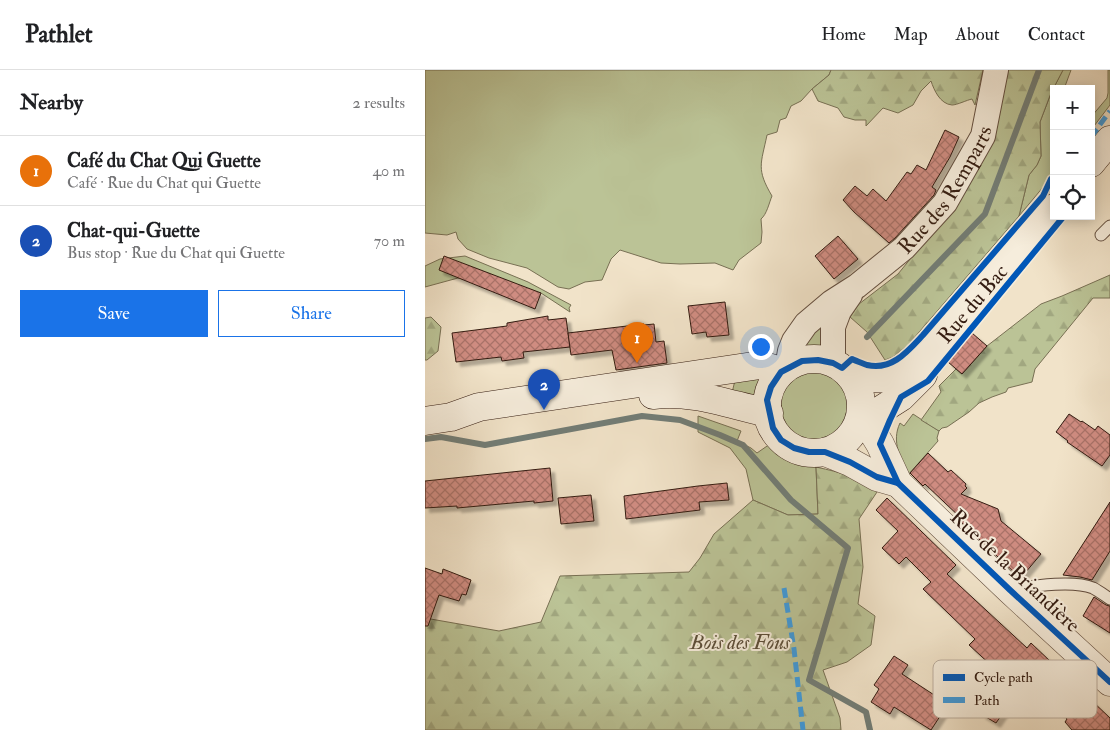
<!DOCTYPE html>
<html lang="en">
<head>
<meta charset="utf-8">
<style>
	body { margin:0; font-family:"IM FELL Double Pica",serif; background:#f6f6f6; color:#202124 }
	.controls { position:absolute; right:15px; top:15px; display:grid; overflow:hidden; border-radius:0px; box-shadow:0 2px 12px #0003 }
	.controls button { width:45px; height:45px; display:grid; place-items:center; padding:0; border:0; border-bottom:1px solid #e0e0e0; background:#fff; color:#202124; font:25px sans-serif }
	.you { position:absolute; left:335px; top:276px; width:18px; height:18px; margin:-12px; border:4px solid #fff; border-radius:50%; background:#1a73e8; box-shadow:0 0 0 8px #1a73e833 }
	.badge { display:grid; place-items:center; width:32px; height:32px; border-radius:50%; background:#1a73e8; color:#fff; font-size:16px; font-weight:700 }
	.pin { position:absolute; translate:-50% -41px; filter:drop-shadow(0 1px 2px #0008) }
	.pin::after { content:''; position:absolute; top:26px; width:18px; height:15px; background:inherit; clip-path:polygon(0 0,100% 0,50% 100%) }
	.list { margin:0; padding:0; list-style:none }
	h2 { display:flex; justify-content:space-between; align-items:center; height:65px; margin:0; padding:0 20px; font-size:21px }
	h2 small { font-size:16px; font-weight:400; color:#757577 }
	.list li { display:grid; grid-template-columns:32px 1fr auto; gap:15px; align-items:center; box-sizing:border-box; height:70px; padding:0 20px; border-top:1px solid #e0e0e0 }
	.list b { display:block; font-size:19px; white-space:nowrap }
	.list p { margin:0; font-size:16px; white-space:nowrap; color:#757577 }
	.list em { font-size:16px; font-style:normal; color:#757577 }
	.actions { display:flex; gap:10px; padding:15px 20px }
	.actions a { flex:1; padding:11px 0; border:1px solid #1a73e8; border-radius:0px; text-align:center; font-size:18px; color:#1a73e8 }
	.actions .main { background:#1a73e8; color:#fff }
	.icon { flex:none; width:28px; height:28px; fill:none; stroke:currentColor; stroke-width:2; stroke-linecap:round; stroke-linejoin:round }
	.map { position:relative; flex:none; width:685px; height:660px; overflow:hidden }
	header { display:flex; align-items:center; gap:30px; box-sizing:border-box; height:70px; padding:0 25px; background:#fff; border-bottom:1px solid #e0e0e0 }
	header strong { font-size:24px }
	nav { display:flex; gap:28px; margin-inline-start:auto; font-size:18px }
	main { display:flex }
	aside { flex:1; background:#fff }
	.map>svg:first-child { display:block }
	.green { fill:#bbc396; stroke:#787054 }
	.forest { fill:url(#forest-firs); stroke:#787054 }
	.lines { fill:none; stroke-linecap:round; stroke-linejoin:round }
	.stream { stroke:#727d76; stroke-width:6 }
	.building { fill:url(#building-cross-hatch); stroke:#341c11; filter:url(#shadow) }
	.service-casing { stroke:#634e3f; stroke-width:13 }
	.minor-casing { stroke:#634e3f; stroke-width:26 }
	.tertiary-casing { stroke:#634e3f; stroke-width:29 }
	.secondary-casing { stroke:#341c11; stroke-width:29 }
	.service { stroke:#f6eddc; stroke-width:11 }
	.minor { stroke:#f6eddc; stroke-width:24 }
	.tertiary { stroke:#f6eddc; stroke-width:28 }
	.secondary { stroke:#f6eddc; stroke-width:28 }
	.quiet { stroke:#3e9bde; stroke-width:5; stroke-dasharray:10 5; stroke-linecap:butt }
	.cycleway-casing { stroke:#f6eddc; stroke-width:9 }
	.cycleway { stroke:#0057b8; stroke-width:6 }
	.labels { text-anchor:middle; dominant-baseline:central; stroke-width:4; stroke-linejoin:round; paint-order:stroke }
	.street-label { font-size:21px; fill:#341c11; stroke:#f6eddc }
	.park-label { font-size:21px; font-style:italic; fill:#5c4e39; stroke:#f6eddc }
	.key { fill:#f6eddc; stroke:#bcae9f; stroke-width:1 }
	.key-label { font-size:14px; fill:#341c11 }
</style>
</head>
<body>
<header>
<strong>Pathlet</strong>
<nav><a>Home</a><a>Map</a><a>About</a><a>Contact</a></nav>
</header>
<main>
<aside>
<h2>Nearby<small>2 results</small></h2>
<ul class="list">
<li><span class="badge" style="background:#e8710a">1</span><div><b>Café du Chat Qui Guette</b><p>Café · Rue du Chat qui Guette</p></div><em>40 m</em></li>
<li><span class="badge" style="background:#1a4fb4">2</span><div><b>Chat-qui-Guette</b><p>Bus stop · Rue du Chat qui Guette</p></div><em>70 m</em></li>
</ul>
<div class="actions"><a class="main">Save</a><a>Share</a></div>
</aside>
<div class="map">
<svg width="685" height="660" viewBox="0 0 685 660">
	<defs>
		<pattern id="forest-firs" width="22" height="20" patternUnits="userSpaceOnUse" patternTransform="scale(1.25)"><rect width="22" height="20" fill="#bbc396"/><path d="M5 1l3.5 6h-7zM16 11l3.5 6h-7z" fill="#a1a780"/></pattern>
		<pattern id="building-cross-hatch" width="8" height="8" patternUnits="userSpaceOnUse" patternTransform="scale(1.25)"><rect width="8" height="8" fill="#cf8c81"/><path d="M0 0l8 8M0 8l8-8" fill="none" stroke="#a97268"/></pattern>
		<filter id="shadow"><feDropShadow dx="4.5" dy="4.5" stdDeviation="1" flood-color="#0004"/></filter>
	</defs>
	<rect width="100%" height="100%" fill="#f1e3c9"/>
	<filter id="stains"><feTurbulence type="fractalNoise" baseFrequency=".004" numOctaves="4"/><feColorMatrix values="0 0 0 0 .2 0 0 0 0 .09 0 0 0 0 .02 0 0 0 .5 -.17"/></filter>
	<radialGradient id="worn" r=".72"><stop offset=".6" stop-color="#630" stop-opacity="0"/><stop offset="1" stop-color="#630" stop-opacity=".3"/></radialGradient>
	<!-- green -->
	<g class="green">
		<path d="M0,0H406L404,5L387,19L376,31L366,36L361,48L355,50L352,62L342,65C336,94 331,99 347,126C344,133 342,144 336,149L337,162L336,173L314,190L308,200L290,193L255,194L236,193L195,180L186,189L177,210L160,212L144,219L133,217L102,198L64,188L42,179L33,169L31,162L22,165L0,163Z"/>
		<path d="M638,0H646L639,19H629C629,31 630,44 629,56C628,67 624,73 626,85L629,86V104L594,146L604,105L612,95L616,86L615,52L626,23Z"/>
		<path d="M683,0H685V35L666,60V47L682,28L683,23Z"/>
		<path d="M40,186L103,212L146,235L144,238L145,242L116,223L33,208L0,217V196L15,189Z"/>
		<path d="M397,249V281L395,282L377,281L376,275Z"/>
		<circle cx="389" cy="335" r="36"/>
		<path d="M311,306H336L333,319V329L307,323Z"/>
		<path d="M488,344L514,361L512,368L513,371L483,405C476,388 466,372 475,353L479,356Z"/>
		<path d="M273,346L316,361L312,371L326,378L332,383L345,374L362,387L391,397L393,444L363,445L328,430L321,399L305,378L273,362Z"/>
	</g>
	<!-- forest -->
	<g class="forest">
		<path d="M406,0H558L550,35L547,29C542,30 532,35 527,35C515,34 509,20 506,11L496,21L488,35L473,43L458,38L441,56V50H430L419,47L413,38L393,31L387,19L404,5Z"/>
		<path d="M579,0H638L626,23L615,52L616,86L612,95L604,105L594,146L483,275L468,287L460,290L442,262L425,247L434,234L473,204L530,134Z"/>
		<path d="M685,205V228H668L610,299L607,312L583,318L581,322L567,327L554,333L544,342L522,357L517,358L514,361L496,350L516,322L514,316L531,299L537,304L562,276L616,234L637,226Z"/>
		<path d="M6,247L16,257L13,281L2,290H0V248Z"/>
		<path d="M391,397C418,403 430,406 452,422L434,449L438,497L433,534L450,546L446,575L422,592L398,600L415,648L416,660H0V548L74,561L116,552L135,506L264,502L275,488L289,464L328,430L363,445L393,444Z"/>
	</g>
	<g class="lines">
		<!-- stream -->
		<g class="stream">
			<path d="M442,267L560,144L614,0"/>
			<path d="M0,369L16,367L60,375L217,346L255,350L295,365L318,375L366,430L423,478L384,610L441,642L445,660"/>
		</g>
	</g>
	<!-- building -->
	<g class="building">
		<path d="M520,60L534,67L525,87L507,117L511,120L509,125L470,168L464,173L429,142L418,130L430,116L442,126L448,119L461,131L482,102L486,104L492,95L501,100Z"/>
		<path d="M413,166L433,189L409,209L390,186Z"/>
		<path d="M19,186L116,223L110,239L14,200Z"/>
		<path d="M300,232L304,265L282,267L281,262L267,264L263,236Z"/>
		<path d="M123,246V250L141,248L145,277L98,282L99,288L77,291L76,287L31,292L27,263L82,256V253Z"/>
		<path d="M219,254V255L229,254L231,272L239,271L242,293L191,300L187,280L146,285L143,263Z"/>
		<path d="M547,263L562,276L537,304L523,292Z"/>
		<path d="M644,344L656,352L657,351L670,360L673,356L685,365V385L677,396L642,372L643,371L631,362Z"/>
		<path d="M503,383L523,402L526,400L541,414L540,416L542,418L536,424L573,439L576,451L616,484L600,503L592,505L535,451L537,449L500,414L498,416L485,403Z"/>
		<path d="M125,398L128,431L109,433V431L32,438V436L0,438V411Z"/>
		<path d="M302,413L304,430L274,432L275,440L201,449L199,426L273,416Z"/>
		<path d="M166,425L169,451L136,454L133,428Z"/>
		<path d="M462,428L531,495L522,504L602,578L606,573L685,648V660H647L640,652L642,649L634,641H635L601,609L571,653L556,644L580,608L544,575L550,569L498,519L506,512L481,487L474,494L457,478L473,461L451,440Z"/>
		<path d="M685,432V481L667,510L655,507L638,505Z"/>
		<path d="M0,498L17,504L18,499L46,510L41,525L37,524L34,531L14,525L3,556H0Z"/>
		<path d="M669,527L681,535L685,536V563L658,546Z"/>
		<path d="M469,586L483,595L477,604L523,634L506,660L469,637L465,644L446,632L454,619L449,615Z"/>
	</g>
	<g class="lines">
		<defs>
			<g id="service">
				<path d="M676,165L685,156"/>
				<path d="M588,519C609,516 648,510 668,518C674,521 679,525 685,529"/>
			</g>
			<g id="minor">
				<path d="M408,293V257L414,241L425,225"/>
				<path id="s1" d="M362,298L365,281L369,271L381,254L407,232L432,216L479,178L520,133L558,66L571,0"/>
			</g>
			<g id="tertiary">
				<path d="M435,351L447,361L455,374L473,413L585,520L685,612"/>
				<path d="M400,382L425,392L452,407L473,413"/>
			</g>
			<g id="secondary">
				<path d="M666,93L685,70"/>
				<circle cx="389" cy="336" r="47"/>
				<path id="s2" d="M424,304C436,307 450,310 463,308C475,307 494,292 504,285L629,138"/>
				<path d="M228,325C268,320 305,335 344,343"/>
				<path d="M436,347L451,343L476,327L498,305L502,291"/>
				<path d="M0,351L26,347L54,337L335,295L346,298L356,302"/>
			</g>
		</defs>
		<!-- service casing -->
		<use href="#service" class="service-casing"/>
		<!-- minor casing -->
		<use href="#minor" class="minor-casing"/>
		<!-- tertiary casing -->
		<use href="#tertiary" class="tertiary-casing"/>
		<!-- secondary casing -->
		<use href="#secondary" class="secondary-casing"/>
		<!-- service -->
		<use href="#service" class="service"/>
		<!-- minor -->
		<use href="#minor" class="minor"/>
		<!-- tertiary -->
		<use href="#tertiary" class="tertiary"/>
		<!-- secondary -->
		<use href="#secondary" class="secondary"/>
		<!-- quiet -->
		<g class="quiet">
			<path d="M666,67L685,41"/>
			<path d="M359,518L369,579L378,660"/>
		</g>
		<defs>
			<g id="cycleway">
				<path d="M639,146L503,311L476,327L465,350L455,374L473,413L585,520L685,612"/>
				<path d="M473,413L452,407L425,392L400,382H384L369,378L356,370L348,358L342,330L346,317L356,302L377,291L393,290L408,293L417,298L427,289C431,291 437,293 442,295C467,301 483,281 498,265L618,126L626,109L629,107"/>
			</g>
		</defs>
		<!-- cycleway casing -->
		<use href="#cycleway" class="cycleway-casing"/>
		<!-- cycleway -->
		<use href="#cycleway" class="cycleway"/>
	</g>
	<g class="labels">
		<!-- street labels -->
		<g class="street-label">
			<text stroke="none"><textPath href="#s1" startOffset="245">Rue des Remparts</textPath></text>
			<text stroke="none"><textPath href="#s2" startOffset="154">Rue du Bac</textPath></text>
			<text transform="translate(590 501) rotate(43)">Rue de la Briandière</text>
		</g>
		<!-- park labels -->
		<g class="park-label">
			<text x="315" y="572">Bois des Fous</text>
		</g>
	</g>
	<!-- legend -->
	<rect x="508" y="590" width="164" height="58" rx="8" class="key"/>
	<rect x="518" y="604" width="22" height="7" fill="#0057b8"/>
	<rect x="518" y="627" width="22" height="6" fill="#3e9bde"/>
	<g class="key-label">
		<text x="549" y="612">Cycle path</text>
		<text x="549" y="635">Path</text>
	</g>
	<rect width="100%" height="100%" filter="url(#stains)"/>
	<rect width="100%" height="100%" fill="url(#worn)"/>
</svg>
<div class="controls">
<button>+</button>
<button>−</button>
<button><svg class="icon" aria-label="locate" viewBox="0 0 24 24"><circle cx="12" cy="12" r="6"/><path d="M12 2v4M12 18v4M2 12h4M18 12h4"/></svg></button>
</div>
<div class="you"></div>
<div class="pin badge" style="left:212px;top:293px;background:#e8710a">1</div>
<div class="pin badge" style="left:119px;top:340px;background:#1a4fb4">2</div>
</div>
</main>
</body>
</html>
